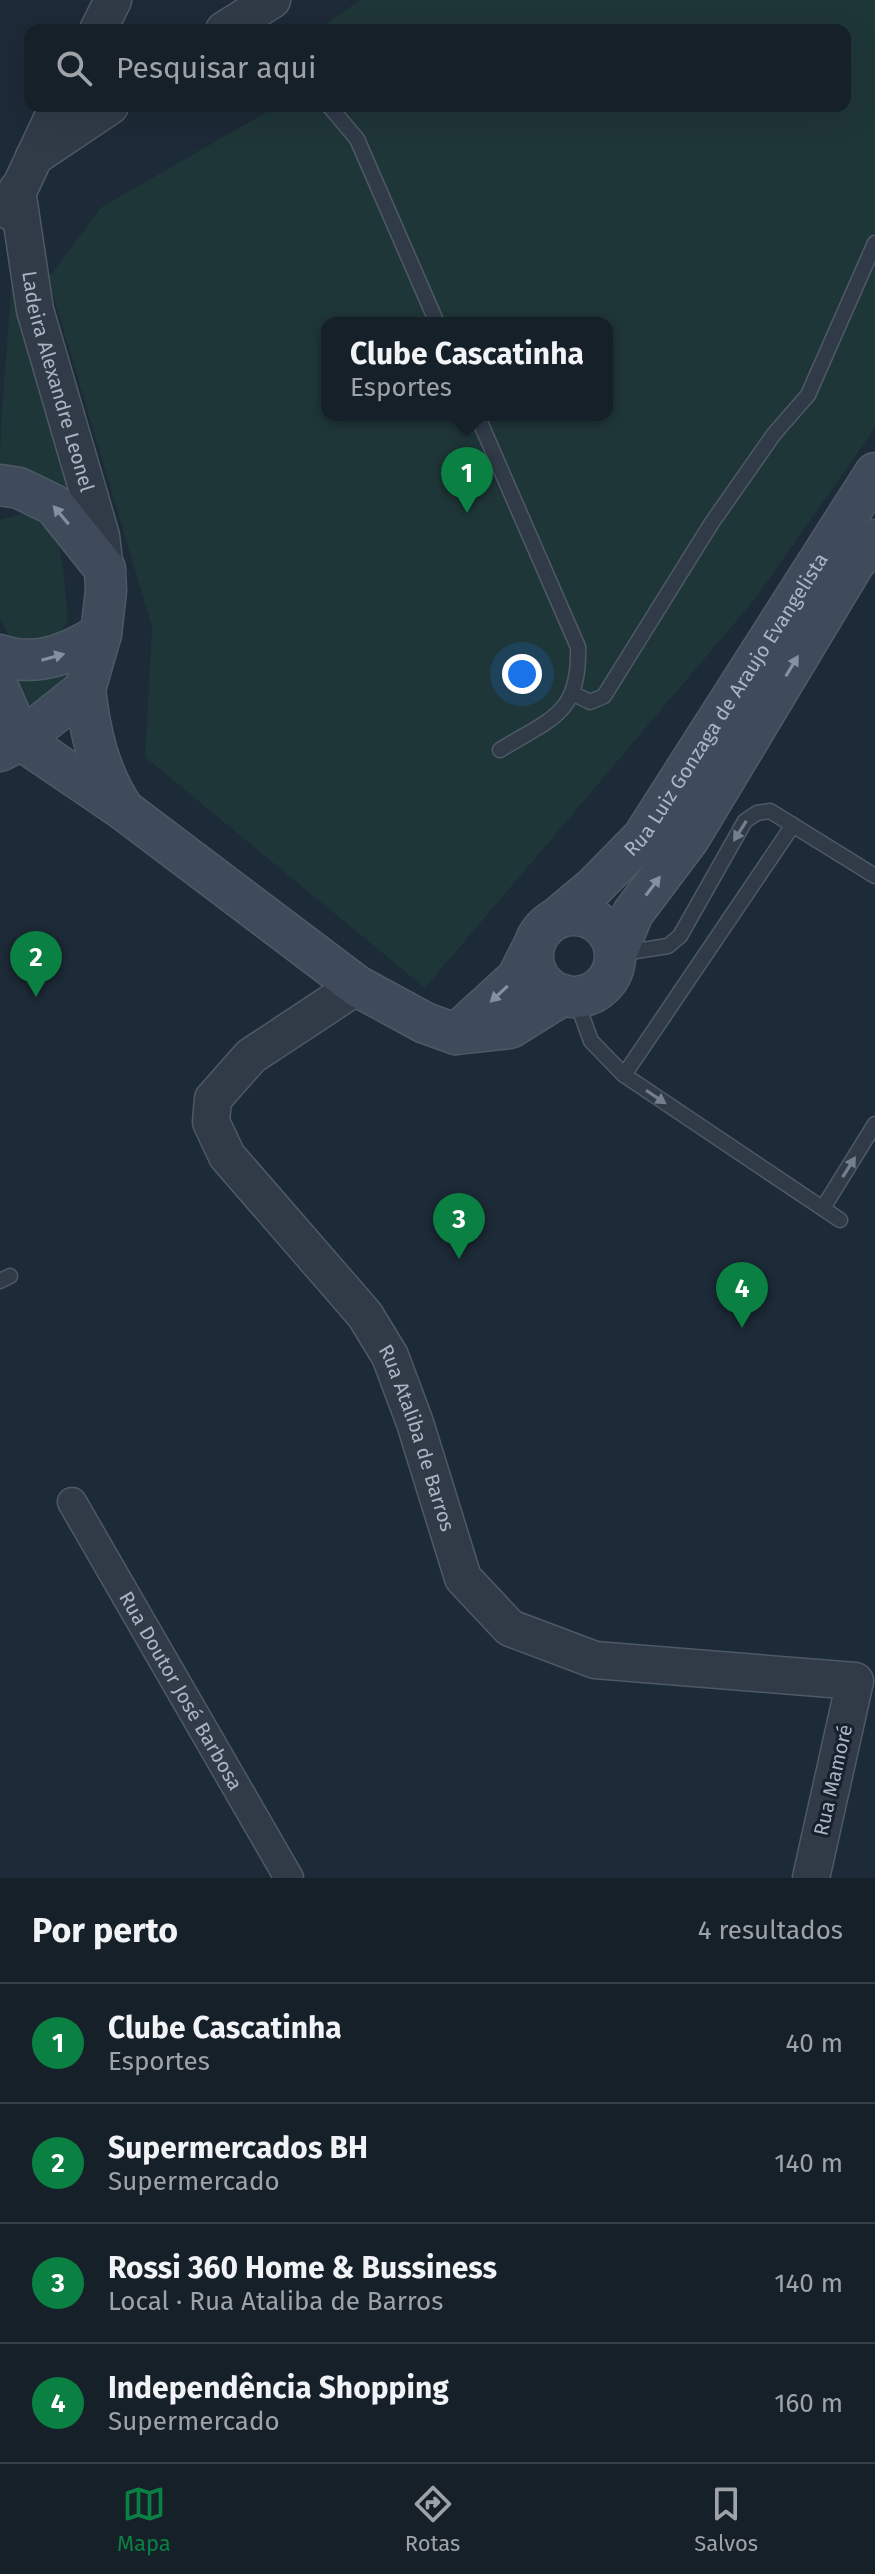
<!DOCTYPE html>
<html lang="pt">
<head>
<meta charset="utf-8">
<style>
	body { margin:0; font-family:"Fira Sans",sans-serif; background:#1f2831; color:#f1f3f6 }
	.you { position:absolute; left:522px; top:674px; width:28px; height:28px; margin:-20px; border:6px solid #fff; border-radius:50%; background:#1a73e8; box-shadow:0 0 0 12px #1a73e833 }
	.badge { display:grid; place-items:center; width:52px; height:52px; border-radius:50%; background:#0b8043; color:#fff; font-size:26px; font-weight:700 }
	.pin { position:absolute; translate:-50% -66px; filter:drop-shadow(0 2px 4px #0008) }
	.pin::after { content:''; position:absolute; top:42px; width:28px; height:24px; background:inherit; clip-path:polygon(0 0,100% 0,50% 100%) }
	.popup { position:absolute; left:321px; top:317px; width:292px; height:104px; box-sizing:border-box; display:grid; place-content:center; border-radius:16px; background:#162029; filter:drop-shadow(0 2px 6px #0005); font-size:26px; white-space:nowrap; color:#9ea3a8 }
	.popup b { font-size:30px; color:#f1f3f6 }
	.popup::after { content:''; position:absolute; left:50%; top:100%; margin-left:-16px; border:16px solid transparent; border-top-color:#162029 }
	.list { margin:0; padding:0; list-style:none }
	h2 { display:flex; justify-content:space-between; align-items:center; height:104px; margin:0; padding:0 32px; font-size:34px }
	h2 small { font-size:26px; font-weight:400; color:#9ea3a8 }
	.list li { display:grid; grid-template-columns:52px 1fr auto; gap:24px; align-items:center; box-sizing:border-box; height:120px; padding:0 32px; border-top:2px solid #353e46 }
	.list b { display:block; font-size:30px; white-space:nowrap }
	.list p { margin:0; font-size:26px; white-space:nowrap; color:#9ea3a8 }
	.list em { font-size:26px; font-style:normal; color:#9ea3a8 }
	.icon { flex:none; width:44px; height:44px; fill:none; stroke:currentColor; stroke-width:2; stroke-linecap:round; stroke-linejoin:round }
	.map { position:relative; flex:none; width:875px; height:1878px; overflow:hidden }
	.search { position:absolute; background:#162029; box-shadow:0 8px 32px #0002; left:24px; right:24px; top:24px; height:88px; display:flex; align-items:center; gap:20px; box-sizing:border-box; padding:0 28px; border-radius:16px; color:#9ea3a8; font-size:30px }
	.sheet { height:584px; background:#162029 }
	nav { display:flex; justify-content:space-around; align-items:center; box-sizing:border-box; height:112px; border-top:2px solid #353e46; background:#162029; font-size:22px; color:#9ea3a8 }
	nav a { display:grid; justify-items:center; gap:4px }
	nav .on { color:#0b8043 }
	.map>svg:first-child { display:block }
	.green { fill:#1f3638; fill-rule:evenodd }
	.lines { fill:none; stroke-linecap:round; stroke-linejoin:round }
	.service-casing { stroke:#4e5966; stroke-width:17 }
	.minor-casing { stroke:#4e5966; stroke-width:31 }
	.tertiary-casing { stroke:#4e5966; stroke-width:39 }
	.secondary-casing { stroke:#4e5966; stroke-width:43 }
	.service { stroke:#313b48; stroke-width:14 }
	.minor { stroke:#313b48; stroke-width:28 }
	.tertiary { stroke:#313b48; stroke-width:36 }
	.secondary { stroke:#3f4b5b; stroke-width:40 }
	.oneway { fill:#8591a0 }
	.oneway2 { fill:#747f8d }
	.labels { text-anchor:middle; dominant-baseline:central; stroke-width:6; stroke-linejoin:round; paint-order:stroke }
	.street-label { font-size:20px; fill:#aab6c5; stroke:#17202c }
</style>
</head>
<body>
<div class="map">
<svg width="875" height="1878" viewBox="0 0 875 1878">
	<rect width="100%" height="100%" fill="#1d2a37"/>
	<!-- green -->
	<g class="green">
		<path d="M360,0H875V428L755,599L425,988L145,757L152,627L48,278L102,207L277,106H845V30H324L326,24ZM327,323H607V415H327Z"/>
		<path d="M18,282L75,491L70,493L35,474L0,472C0,409 8,346 11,283Z"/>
		<path d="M29,512L49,529L59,547L64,575L68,620L51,650L12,642L0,618V520Z"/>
		<path d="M78,667L30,721L15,681H31Z"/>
	</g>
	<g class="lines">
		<defs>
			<g id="service">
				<path d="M329,106L357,139L437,323"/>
				<path d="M477,415L578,647C580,715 551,718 500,750"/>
				<path d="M572,693L590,702L604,696L711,524L774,434L808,395L875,243"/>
				<path d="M623,953L668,946L680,936L745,821L757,813L770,811L875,876"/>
				<path d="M575,997L591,1041L624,1075L840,1220"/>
				<path d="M624,1075L793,825"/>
				<path d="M823,1208L875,1124"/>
				<path d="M0,1281L10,1276"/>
			</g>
			<g id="minor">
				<path id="s1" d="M72,1502L289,1878"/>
			</g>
			<g id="tertiary">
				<path d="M98,30L113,0"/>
				<path d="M224,30L272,0"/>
				<path d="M34,157L110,106"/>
				<path id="s2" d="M17,190L35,310L101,536L105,569"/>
				<path d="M9,211L58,106"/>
				<path id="s3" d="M357,986L251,1056L213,1099L211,1122L227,1156L365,1315L390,1356L415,1423L463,1578L510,1628L595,1660L855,1681L811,1878"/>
			</g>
			<g id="secondary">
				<path d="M0,485L19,488L54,505L105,569L106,591L101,634L85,689L21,740L0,751"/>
				<path d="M0,655C38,668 69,653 101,634"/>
				<path d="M85,689C90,733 99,773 124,810"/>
				<path d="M0,692L21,740L124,810L357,986L425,1023L456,1034L510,1028L563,995"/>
				<circle cx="574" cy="956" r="41"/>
				<path id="s4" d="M556,919L594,887L643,837L875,473"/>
				<path d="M616,954L633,913L690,837L855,562L875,540"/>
				<path d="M456,1034L517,978L533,947"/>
			</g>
		</defs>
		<!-- service casing -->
		<use href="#service" class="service-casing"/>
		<!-- minor casing -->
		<use href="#minor" class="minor-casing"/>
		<!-- tertiary casing -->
		<use href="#tertiary" class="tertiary-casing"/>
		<!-- secondary casing -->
		<use href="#secondary" class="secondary-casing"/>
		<!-- service -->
		<use href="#service" class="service"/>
		<!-- minor -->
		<use href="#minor" class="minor"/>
		<!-- tertiary -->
		<use href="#tertiary" class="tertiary"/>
		<!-- secondary -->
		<use href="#secondary" class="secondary"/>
	</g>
	<!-- one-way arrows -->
	<defs><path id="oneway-solid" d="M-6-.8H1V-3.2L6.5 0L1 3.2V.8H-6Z" transform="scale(2)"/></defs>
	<g class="oneway">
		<use href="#oneway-solid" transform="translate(61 515) rotate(-130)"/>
		<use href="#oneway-solid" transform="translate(53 657) rotate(-16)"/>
		<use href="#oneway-solid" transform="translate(792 666) rotate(-59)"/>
		<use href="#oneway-solid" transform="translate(653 886) rotate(-53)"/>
		<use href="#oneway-solid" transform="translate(499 994) rotate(137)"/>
	</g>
	<g class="oneway2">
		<use href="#oneway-solid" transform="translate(740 831) rotate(122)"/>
		<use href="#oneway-solid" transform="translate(656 1097) rotate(34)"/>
		<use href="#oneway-solid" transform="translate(849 1167) rotate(-58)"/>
	</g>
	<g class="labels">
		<!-- street labels -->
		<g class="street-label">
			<text stroke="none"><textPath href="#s2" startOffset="196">Ladeira Alexandre Leonel</textPath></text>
			<text stroke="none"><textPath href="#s4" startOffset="276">Rua Luiz Gonzaga de Araujo Evangelista</textPath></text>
			<text stroke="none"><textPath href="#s3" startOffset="590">Rua Ataliba de Barros</textPath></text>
			<text stroke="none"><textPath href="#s1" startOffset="218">Rua Doutor José Barbosa</textPath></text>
			<text transform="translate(833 1780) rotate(-77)">Rua Mamoré</text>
		</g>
	</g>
</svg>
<div class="you"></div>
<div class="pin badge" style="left:467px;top:513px">1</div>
<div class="popup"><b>Clube Cascatinha</b>Esportes</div>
<div class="pin badge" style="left:36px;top:997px">2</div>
<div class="pin badge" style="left:459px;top:1259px">3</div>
<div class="pin badge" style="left:742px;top:1328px">4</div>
<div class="search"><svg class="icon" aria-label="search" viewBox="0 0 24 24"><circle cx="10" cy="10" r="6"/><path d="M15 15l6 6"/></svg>Pesquisar aqui</div>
</div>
<section class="sheet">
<h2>Por perto<small>4 resultados</small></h2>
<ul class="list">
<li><span class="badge">1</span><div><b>Clube Cascatinha</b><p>Esportes</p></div><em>40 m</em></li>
<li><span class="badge">2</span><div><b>Supermercados BH</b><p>Supermercado</p></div><em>140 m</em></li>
<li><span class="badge">3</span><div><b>Rossi 360 Home &amp; Bussiness</b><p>Local · Rua Ataliba de Barros</p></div><em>140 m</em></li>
<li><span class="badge">4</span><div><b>Independência Shopping</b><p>Supermercado</p></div><em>160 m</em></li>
</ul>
</section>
<nav>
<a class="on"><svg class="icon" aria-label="map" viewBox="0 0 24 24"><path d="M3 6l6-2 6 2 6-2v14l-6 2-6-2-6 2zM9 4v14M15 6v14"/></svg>Mapa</a>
<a><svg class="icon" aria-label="directions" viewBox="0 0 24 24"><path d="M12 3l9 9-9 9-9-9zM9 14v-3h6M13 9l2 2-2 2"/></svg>Rotas</a>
<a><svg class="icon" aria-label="saved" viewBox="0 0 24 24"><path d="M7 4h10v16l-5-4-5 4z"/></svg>Salvos</a>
</nav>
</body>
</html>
